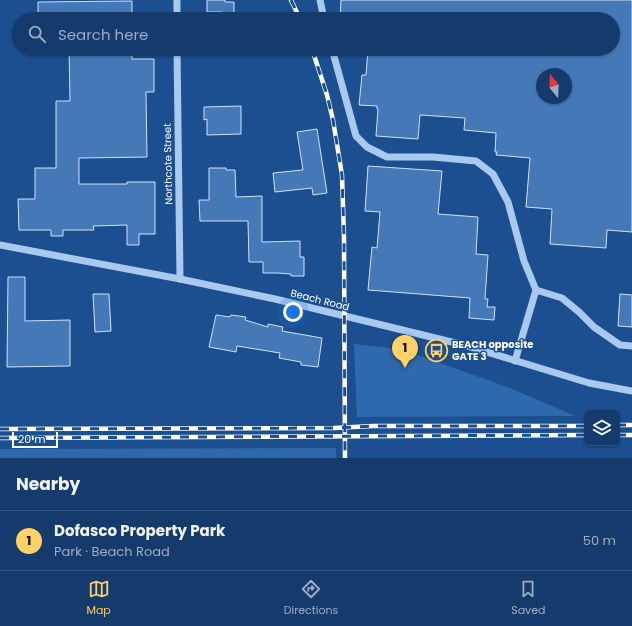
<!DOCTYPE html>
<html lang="en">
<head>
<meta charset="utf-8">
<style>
	body { margin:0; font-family:Poppins,sans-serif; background:#1d4271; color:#f1f3f6 }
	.controls { position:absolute; right:12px; bottom:12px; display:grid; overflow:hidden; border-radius:6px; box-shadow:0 1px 3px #0004 }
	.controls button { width:36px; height:36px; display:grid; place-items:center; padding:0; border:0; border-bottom:1px solid #33557e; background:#143b6b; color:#f1f3f6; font:20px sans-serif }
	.compass { position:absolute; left:536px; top:68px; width:36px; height:36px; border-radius:50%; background:#143b6b; box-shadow:0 1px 3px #0004; rotate:342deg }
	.scale { position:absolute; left:12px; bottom:10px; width:46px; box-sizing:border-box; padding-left:4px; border:2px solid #fff; border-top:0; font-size:11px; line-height:14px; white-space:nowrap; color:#fff; -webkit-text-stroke:3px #1b4f8f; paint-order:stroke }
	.you { position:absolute; left:293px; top:312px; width:14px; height:14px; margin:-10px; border:3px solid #fff; border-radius:50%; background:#1a73e8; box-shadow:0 0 0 6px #1a73e833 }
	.badge { display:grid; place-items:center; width:26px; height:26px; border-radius:50%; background:#ffd166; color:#111; font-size:13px; font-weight:700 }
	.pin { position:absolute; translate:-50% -33px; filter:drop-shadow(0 1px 2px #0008) }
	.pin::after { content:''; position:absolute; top:21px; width:14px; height:12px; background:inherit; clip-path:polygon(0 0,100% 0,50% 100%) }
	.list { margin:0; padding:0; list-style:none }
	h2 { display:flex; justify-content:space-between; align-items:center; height:52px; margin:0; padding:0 16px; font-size:17px }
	h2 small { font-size:13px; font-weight:400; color:#9dadc1 }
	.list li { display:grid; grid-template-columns:26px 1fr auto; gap:12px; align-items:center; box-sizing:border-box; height:60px; padding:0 16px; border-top:1px solid #33557e }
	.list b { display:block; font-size:15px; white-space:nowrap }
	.list p { margin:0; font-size:13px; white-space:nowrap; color:#9dadc1 }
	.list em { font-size:13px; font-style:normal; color:#9dadc1 }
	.icon { flex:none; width:22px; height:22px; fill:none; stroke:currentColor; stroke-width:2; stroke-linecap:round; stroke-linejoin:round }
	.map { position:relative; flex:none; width:632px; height:458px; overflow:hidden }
	.search { position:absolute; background:#143b6b; box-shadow:0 1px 3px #0004; left:12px; right:12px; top:12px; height:44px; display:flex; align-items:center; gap:10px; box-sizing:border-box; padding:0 14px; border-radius:22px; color:#9dadc1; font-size:15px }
	.sheet { height:112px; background:#143b6b }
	nav { display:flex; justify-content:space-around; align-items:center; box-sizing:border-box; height:56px; border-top:1px solid #33557e; background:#143b6b; font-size:11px; color:#9dadc1 }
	nav a { display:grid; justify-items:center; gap:2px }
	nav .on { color:#ffd166 }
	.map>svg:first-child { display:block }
	.green { fill:#2e69ad }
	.building { fill:#4478b7; stroke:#cfe3fa; fill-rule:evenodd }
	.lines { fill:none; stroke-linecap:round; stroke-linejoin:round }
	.minor { stroke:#a9c9ee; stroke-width:7 }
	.rail-casing { stroke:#fff; stroke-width:4.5 }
	.rail { stroke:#1b4f8f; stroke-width:3; stroke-dasharray:9; stroke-linecap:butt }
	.labels { text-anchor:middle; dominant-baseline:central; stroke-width:3; stroke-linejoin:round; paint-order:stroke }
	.street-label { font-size:10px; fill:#fff; stroke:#1b4f8f }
	.poi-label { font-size:10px; font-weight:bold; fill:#fff; stroke:#1b4f8f; text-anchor:start }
</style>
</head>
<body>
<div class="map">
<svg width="632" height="458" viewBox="0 0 632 458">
	<rect width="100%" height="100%" fill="#1b4f8f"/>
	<!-- green -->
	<g class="green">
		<path d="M354,344L401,349L510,388L575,416L357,417Z"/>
		<path d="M336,448V458H0V449Z"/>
	</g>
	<!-- building -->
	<g class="building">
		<path d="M207,0H225V2H234V19H222V12H207Z"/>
		<path d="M341,0H632V232L607,230L606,248L550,244L552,209L526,207L530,158L496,155L497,152H495L496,133L464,130L465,118L420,115L418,139L376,136L378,109H377V106L359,105L362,75H366L368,49H613V19H340ZM542,74H566V98H542Z"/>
		<path d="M132,1V19H38V2Z"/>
		<path d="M69,49H132V59H154V92H146L147,157L79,158V184H127V182H155V234H139V245H127V225L93,226L94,230H63V236H51V230H19L18,199H35V168H56V101H70Z"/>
		<path d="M241,106V134L207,135V119L204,120V107Z"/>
		<path d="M317,129L327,193L313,195L312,188L275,192L273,173L303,170L297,132Z"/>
		<path d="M368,166L442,171L438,214L478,217L476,254L488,255L485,299H488L487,307H495L494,320L469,318L470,298L368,290L372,247L377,248L380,212L365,211Z"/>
		<path d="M209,168H226V170H235L236,197L262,196V242L300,241V257H304V276H291V274L277,273H263V262H249L248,221H200L199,200H209Z"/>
		<path d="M8,277H25V321L70,320V366L7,367Z"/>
		<path d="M93,294H109L111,331L95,332Z"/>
		<path d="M620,294L632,295V327L618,326Z"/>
		<path d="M216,315L230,317L231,315L246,317L245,320L268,327V324L283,327L282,331L322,338L318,367L301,365V362L279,358L280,353L237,346L236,352L209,347Z"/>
	</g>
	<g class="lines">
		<!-- minor -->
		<g class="minor">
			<path d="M177,0V19"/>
			<path d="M320,0L324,19"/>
			<path d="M177,49L180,279"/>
			<path d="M332,49L356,136L367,147L387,157H433L476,161L493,174L508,202L524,261L536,290"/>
			<path d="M0,245L180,279L275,299L464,345L589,383L632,391"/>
			<path d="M515,361L536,290L562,298L579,312L594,327L620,345L632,346"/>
		</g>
		<defs>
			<g id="rail">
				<path d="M291,0L300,19"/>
				<path d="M312,49L327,95L333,120L342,175L344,238L345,458"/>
				<path d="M617,425H632"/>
				<path d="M0,429L334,428L373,426H587"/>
				<path d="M617,435H632"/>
				<path d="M0,438L587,435"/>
			</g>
		</defs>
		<!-- rail casing -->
		<use href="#rail" class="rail-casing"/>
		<!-- rail -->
		<use href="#rail" class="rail"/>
	</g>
	<!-- icons -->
	<defs>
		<symbol id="bus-ring" viewBox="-11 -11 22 22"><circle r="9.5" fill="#1b4f8f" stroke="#ffd166" stroke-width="1.5"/><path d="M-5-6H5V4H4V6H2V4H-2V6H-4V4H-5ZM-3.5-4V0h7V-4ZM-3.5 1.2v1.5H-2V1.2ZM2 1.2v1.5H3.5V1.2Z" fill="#ffd166"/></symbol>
	</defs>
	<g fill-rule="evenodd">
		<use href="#bus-ring" x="424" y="338" width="25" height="25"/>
	</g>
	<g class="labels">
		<!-- street labels -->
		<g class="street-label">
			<text transform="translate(168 164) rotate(-91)">Northcote Street</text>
			<text transform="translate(320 300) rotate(14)">Beach Road</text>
		</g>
		<!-- poi labels -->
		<g class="poi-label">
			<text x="452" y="344">BEACH opposite<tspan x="452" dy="12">GATE 3</tspan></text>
		</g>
	</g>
</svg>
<div class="controls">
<button><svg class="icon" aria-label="layers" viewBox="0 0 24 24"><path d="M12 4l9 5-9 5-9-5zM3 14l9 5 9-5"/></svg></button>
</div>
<svg class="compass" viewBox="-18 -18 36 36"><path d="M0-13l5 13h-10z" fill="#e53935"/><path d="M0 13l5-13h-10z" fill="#9dadc1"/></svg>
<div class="scale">20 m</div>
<div class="you"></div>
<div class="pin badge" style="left:405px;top:368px">1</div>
<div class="search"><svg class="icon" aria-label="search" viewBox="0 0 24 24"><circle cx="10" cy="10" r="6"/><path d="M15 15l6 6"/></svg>Search here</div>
</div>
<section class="sheet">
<h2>Nearby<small></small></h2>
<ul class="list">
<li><span class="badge">1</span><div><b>Dofasco Property Park</b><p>Park · Beach Road</p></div><em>50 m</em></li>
</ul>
</section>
<nav>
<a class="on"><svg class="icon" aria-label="map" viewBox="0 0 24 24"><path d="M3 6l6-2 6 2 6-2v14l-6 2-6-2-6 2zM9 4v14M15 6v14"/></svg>Map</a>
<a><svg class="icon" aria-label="directions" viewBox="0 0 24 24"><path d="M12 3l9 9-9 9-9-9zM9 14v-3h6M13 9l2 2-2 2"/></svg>Directions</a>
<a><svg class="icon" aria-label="saved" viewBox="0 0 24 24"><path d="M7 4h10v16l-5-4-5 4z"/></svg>Saved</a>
</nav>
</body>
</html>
